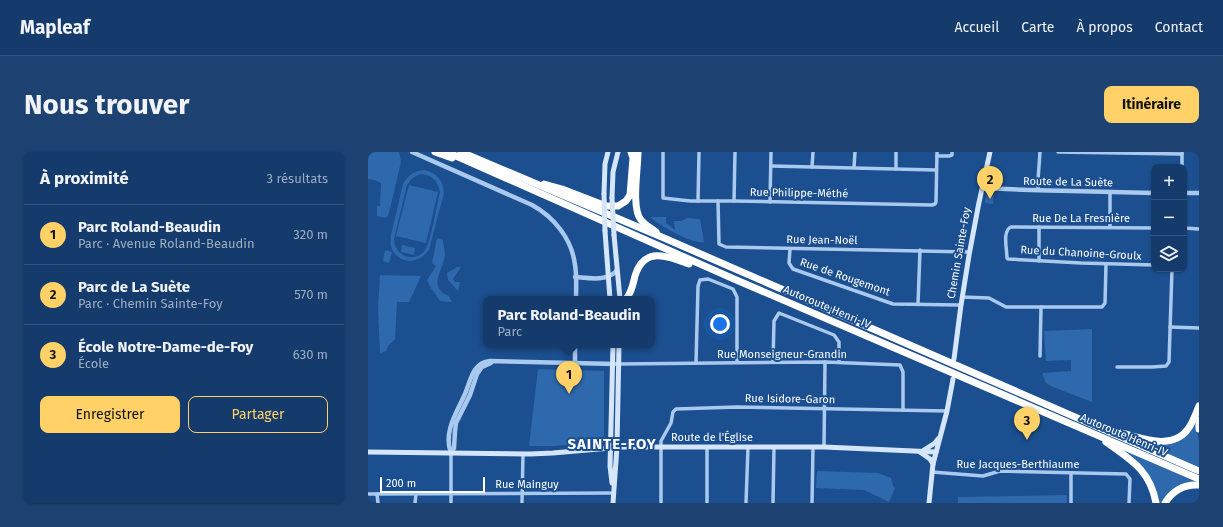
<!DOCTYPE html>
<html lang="fr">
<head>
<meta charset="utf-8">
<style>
	body { margin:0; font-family:"Fira Sans",sans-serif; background:#1d4271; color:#f1f3f6 }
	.controls { position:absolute; right:12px; top:12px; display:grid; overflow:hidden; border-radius:8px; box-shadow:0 1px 3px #0004 }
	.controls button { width:36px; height:36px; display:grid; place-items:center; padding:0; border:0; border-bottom:1px solid #33557e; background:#143b6b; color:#f1f3f6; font:20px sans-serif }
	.scale { position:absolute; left:12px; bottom:10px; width:105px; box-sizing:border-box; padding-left:4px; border:2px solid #fff; border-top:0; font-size:11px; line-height:14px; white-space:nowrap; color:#fff; -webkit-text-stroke:3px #1b4f8f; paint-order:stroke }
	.you { position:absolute; left:352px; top:172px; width:14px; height:14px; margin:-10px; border:3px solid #fff; border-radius:50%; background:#1a73e8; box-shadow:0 0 0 6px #1a73e833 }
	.badge { display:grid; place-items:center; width:26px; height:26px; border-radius:50%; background:#ffd166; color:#111; font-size:13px; font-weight:700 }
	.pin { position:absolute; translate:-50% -33px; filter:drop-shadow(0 1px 2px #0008) }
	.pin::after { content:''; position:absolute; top:21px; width:14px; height:12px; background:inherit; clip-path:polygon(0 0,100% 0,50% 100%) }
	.popup { position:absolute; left:115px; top:144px; width:172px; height:52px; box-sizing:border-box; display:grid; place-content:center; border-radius:8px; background:#143b6b; filter:drop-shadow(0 1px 3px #0005); font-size:13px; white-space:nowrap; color:#9dadc1 }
	.popup b { font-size:15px; color:#f1f3f6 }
	.popup::after { content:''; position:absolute; left:50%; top:100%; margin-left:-8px; border:8px solid transparent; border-top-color:#143b6b }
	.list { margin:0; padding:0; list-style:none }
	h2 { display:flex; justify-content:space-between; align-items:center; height:52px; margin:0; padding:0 16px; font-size:17px }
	h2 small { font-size:13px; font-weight:400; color:#9dadc1 }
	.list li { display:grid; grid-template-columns:26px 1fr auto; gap:12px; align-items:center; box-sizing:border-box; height:60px; padding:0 16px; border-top:1px solid #33557e }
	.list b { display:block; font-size:15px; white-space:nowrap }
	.list p { margin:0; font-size:13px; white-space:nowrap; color:#9dadc1 }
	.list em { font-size:13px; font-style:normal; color:#9dadc1 }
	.actions { display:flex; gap:8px; padding:12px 16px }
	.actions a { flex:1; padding:9px 0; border:1px solid #ffd166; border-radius:8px; text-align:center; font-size:14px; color:#ffd166 }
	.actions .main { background:#ffd166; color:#111 }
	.icon { flex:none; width:22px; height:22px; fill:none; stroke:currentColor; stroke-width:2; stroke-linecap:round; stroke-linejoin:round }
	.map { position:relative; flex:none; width:831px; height:351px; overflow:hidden; border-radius:8px }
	header { display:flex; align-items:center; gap:24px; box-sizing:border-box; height:56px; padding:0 20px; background:#143b6b; border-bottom:1px solid #33557e }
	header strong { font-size:19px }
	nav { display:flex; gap:22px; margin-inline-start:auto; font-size:14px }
	.intro { display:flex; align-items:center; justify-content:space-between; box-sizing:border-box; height:96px; padding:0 24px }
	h1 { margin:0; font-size:28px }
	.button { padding:10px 18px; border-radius:8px; background:#ffd166; color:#111; font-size:14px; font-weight:700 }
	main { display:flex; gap:24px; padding:0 24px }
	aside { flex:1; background:#143b6b; border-radius:8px; box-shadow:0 1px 3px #0004 }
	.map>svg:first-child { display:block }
	.green { fill:#2e69ad; fill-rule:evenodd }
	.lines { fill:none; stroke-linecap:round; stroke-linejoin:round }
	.minor { stroke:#a9c9ee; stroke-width:3.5 }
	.tertiary { stroke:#a9c9ee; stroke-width:4.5 }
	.secondary { stroke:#d6e6fa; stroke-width:5 }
	.motorway { stroke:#fff; stroke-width:7 }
	.secondary-bridge { stroke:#d6e6fa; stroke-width:5 }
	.labels { text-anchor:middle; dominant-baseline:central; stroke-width:4; stroke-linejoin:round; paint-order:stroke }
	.street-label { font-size:11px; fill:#fff; stroke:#1b4f8f }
	.district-label { font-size:15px; font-weight:bold; letter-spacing:1px; fill:#fff; stroke:#1b4f8f }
</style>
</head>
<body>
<header>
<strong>Mapleaf</strong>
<nav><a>Accueil</a><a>Carte</a><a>À propos</a><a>Contact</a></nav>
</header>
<div class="intro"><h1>Nous trouver</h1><a class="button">Itinéraire</a></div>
<main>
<aside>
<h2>À proximité<small>3 résultats</small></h2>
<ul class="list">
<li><span class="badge">1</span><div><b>Parc Roland-Beaudin</b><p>Parc · Avenue Roland-Beaudin</p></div><em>320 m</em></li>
<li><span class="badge">2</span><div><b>Parc de La Suète</b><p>Parc · Chemin Sainte-Foy</p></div><em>570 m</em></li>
<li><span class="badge">3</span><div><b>École Notre-Dame-de-Foy</b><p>École</p></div><em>630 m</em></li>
</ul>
<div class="actions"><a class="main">Enregistrer</a><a>Partager</a></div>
</aside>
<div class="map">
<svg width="831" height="351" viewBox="0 0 831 351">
	<rect width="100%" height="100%" fill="#1b4f8f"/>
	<!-- green -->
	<g class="green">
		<path d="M0,0H31L33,10L21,61L20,64L17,66L9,64V54H12L13,31L6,28L0,27Z"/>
		<path d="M56,18C69,21 75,28 76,41L61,98C47,118 18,108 23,83L35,32C40,23 46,19 56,18ZM53,22C64,23 70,29 72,40C69,52 63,90 57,98C52,105 44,107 37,104C30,101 26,94 26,87L39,33C43,27 46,24 53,22Z"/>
		<path d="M41,33L70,40L58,91L28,84Z"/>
		<path d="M620,42H626L625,52L617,51L618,43Z"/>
		<path d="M282,65H298V71L307,78L306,69H313L320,66L332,67L336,90C325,93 291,73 282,65Z"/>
		<path d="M69,86L75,88C75,93 77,98 77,103C75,119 59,135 81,144L84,150L72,149L63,136L59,128L68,114L64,111Z"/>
		<path d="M34,93L47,96L46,103L33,100Z"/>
		<path d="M17,98L24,100L21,111L15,109Z"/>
		<path d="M89,115H93L85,127L87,130H92L90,139L80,128L79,121Z"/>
		<path d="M12,123L53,124L41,150H29L27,187L20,194L18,199L12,201L10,157Z"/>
		<path d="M724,177V250L685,235L678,231L674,221L703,219V208L678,209L676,179Z"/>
		<path d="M170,217L236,219V284L231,289L187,294H161Z"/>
		<path d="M829,267V278L831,289V315L765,287L805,290Z"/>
		<path d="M751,295L831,330L825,331L795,351H790L788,341Z"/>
		<path d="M449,319L510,321L523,326L525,334L527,336L521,350L496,338L448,336Z"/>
		<path d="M699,343V351H590V345Z"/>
	</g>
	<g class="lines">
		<!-- minor -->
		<g class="minor">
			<path d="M295,0V46L322,49H366L564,53L567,52L568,50L569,0"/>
			<path d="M528,0V17"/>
			<path d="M690,0L814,2"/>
			<path d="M569,4H581L584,3V0"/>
			<path d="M403,14L568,18"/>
			<path d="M444,15L445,0"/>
			<path d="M486,15L487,0"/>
			<path d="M814,15V0"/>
			<path d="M670,38V28L672,0"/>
			<path d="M330,49L331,0"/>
			<path d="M350,49L351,92L358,95L601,100"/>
			<path d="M366,49L367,0"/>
			<path d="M402,50L403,0"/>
			<path d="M742,75V40"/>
			<path d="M786,76L643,75C634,79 639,97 639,106L640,107L713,111L786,113"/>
			<path d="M816,76L831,77"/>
			<path d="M422,97L421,111L425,117L525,152L592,153"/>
			<path d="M671,109V75"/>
			<path d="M594,145L621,146L638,155H734L737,151L738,112"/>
			<path d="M550,152L552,98"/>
			<path d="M802,175L831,176"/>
			<path d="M672,204L673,155"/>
			<path d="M405,210L406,169L411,161L466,183L471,190V210"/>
			<path d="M328,211L330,134L332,128L340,127L365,137L369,145V210"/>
			<path d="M251,212L457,210L532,213L535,220V258"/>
			<path d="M749,215H784L798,214L801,210L804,117"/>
			<path d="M456,295L457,210"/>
			<path d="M564,320L615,324L632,319L758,322L762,327L761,351"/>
			<path d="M0,342L246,341"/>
			<path d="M9,342L10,351"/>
			<path d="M47,351L48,342"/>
			<path d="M83,351V301"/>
			<path d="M154,351L155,302"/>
			<path d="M293,351V289L303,271L305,260L308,257L369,255L579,259"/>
			<path d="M339,351V295"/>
			<path d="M378,351L380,295"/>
			<path d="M405,351L406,295"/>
			<path d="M444,351L445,295"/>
			<path d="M703,351V321"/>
		</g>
		<!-- tertiary -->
		<g class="tertiary">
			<path d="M44,0L164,53C186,65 204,87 207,113C209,124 208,136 208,147"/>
			<path d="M614,36L661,38L786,41"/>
			<path d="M816,41H831"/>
			<path d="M207,125C221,126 240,130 249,118"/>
			<path d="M207,212V193"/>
			<path d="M83,301C75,280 89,260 97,242C103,228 104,211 122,209L247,212"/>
			<path d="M83,301L86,296L87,279L88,271L102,243L109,222L114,215L123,211"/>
		</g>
		<!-- secondary -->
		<g class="secondary">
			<path d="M236,42L237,12L240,0"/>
			<path d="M244,46L245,20L250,0"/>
			<path d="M237,79L242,147"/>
			<path d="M246,83L252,147"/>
			<path d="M586,207C594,137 606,69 622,0"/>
			<path d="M556,298L567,291L570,287"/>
			<path d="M0,300L162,302L185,301L254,295H456L568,300"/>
			<path d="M552,300L562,307L565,312"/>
			<path d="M244,331L242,314L245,193"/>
			<path d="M245,351L249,295L251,193"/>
			<path d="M561,351L565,312L579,259L585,227"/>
		</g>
		<!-- motorway -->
		<g class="motorway">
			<path d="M67,0L84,6"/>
			<path d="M79,0L366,127L831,327"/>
			<path d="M93,0L296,86L831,319"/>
			<path d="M270,0C270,17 263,56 273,68C277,73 283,76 288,80"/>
			<path d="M176,32L194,37L238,54H250L258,49L262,43L265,6L263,0"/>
			<path d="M258,147C264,140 265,132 267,124C276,94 300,104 321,112"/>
			<path d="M831,268V277"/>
			<path d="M753,281C774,286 804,299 820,277C825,270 828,261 831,254"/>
			<path d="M738,290C763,308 782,318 788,351"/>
			<path d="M797,351C805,338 816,332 831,333"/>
		</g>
		<!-- secondary-bridge -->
		<g class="secondary-bridge">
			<path d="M236,42L237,79"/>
			<path d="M244,46L246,83"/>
		</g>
	</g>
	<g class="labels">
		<!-- street labels -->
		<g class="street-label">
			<text transform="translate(700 30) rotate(1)">Route de La Suète</text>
			<text transform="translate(431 41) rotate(1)">Rue Philippe-Méthé</text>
			<text x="713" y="66">Rue De La Fresnière</text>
			<text transform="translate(454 88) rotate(1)">Rue Jean-Noël</text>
			<text transform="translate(591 101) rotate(-80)">Chemin Sainte-Foy</text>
			<text transform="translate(713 101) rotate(3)">Rue du Chanoine-Groulx</text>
			<text transform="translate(477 125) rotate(19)">Rue de Rougemont</text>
			<text transform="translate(459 155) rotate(23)">Autoroute Henri-IV</text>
			<text x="414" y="202">Rue Monseigneur-Grandin</text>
			<text transform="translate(422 247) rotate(1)">Rue Isidore-Garon</text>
			<text transform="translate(756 283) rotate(23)">Autoroute Henri-IV</text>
			<text x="344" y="285">Route de l'Église</text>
			<text x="650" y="312">Rue Jacques-Berthiaume</text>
			<text x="159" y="332">Rue Mainguy</text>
		</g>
		<!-- district labels -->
		<g class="district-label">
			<text x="244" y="292">SAINTE-FOY</text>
		</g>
	</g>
</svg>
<div class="controls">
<button>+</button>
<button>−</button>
<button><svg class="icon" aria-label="layers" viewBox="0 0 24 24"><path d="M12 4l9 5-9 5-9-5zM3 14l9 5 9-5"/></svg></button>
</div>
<div class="scale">200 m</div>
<div class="you"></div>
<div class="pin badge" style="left:201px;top:242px">1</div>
<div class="popup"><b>Parc Roland-Beaudin</b>Parc</div>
<div class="pin badge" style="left:622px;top:47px">2</div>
<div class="pin badge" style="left:659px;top:288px">3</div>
</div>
</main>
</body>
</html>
